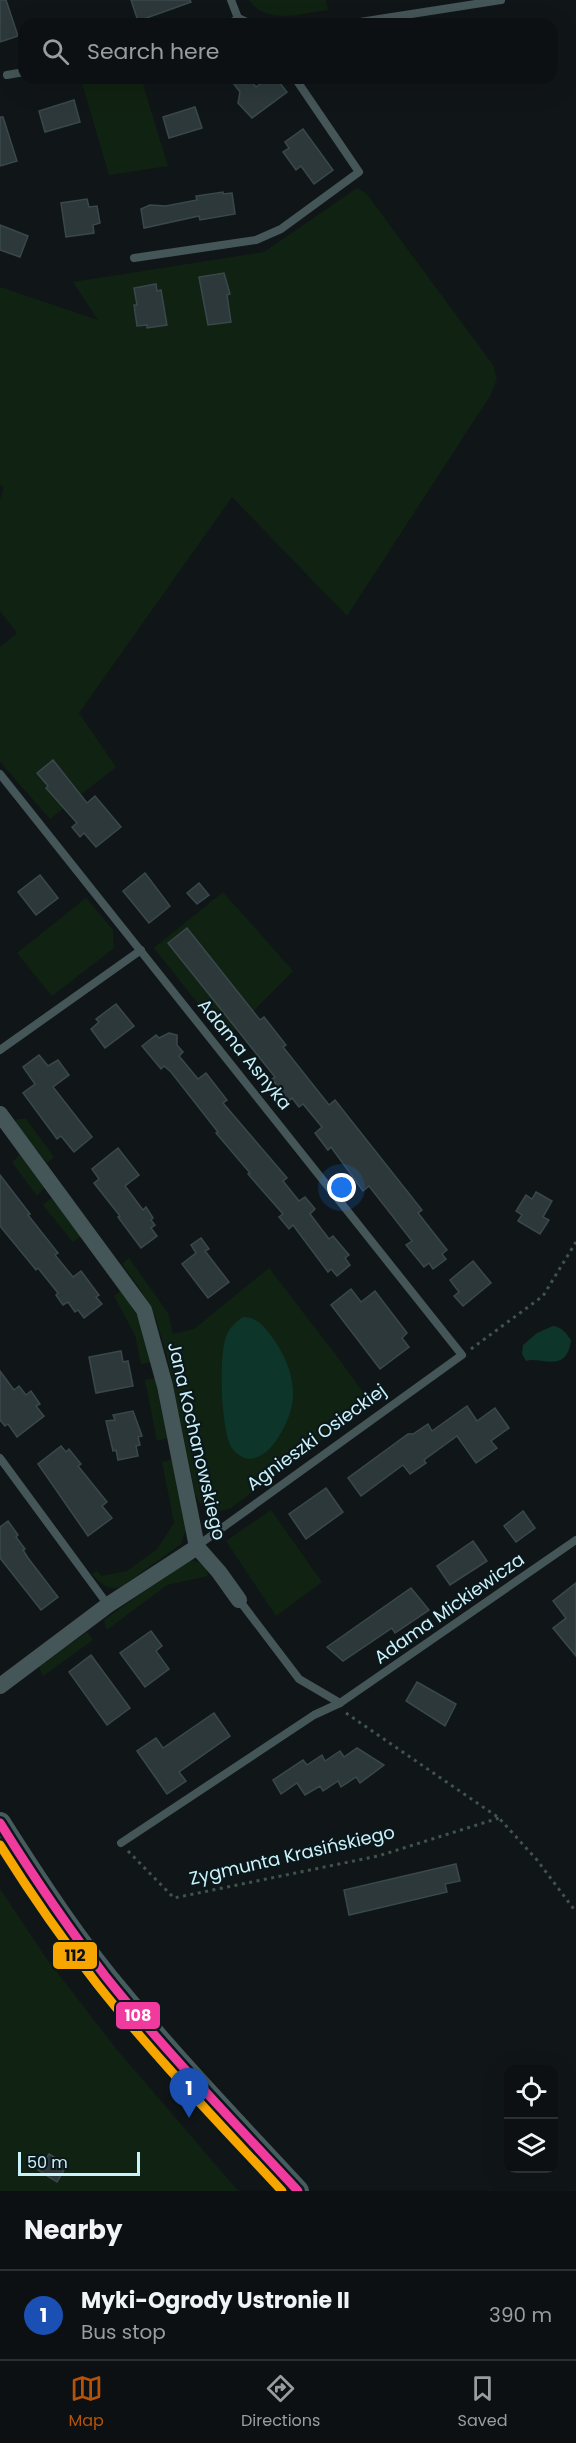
<!DOCTYPE html>
<html lang="en">
<head>
<meta charset="utf-8">
<style>
	body { margin:0; font-family:Poppins,sans-serif; background:#15191b; color:#f1f3f6 }
	.controls { position:absolute; right:18px; bottom:18px; display:grid; overflow:hidden; border-radius:12px; box-shadow:0 6px 24px #0002 }
	.controls button { width:54px; height:54px; display:grid; place-items:center; padding:0; border:0; border-bottom:2px solid #2c3032; background:#0c1012; color:#f1f3f6; font:30px sans-serif }
	.scale { position:absolute; left:18px; bottom:15px; width:122px; box-sizing:border-box; padding-left:6px; border:3px solid #caf2fb; border-top:0; font-size:16px; line-height:21px; white-space:nowrap; color:#caf2fb; -webkit-text-stroke:4px #0c171b; paint-order:stroke }
	.you { position:absolute; left:342px; top:1188px; width:21px; height:21px; margin:-15px; border:4px solid #fff; border-radius:50%; background:#1a73e8; box-shadow:0 0 0 9px #1a73e833 }
	.badge { display:grid; place-items:center; width:39px; height:39px; border-radius:50%; background:#b45309; color:#fff; font-size:20px; font-weight:700 }
	.pin { position:absolute; translate:-50% -50px; filter:drop-shadow(0 2px 3px #0008) }
	.pin::after { content:''; position:absolute; top:32px; width:21px; height:18px; background:inherit; clip-path:polygon(0 0,100% 0,50% 100%) }
	.list { margin:0; padding:0; list-style:none }
	h2 { display:flex; justify-content:space-between; align-items:center; height:78px; margin:0; padding:0 24px; font-size:26px }
	h2 small { font-size:20px; font-weight:400; color:#9a9d9f }
	.list li { display:grid; grid-template-columns:39px 1fr auto; gap:18px; align-items:center; box-sizing:border-box; height:90px; padding:0 24px; border-top:2px solid #2c3032 }
	.list b { display:block; font-size:22px; white-space:nowrap }
	.list p { margin:0; font-size:20px; white-space:nowrap; color:#9a9d9f }
	.list em { font-size:20px; font-style:normal; color:#9a9d9f }
	.icon { flex:none; width:33px; height:33px; fill:none; stroke:currentColor; stroke-width:2; stroke-linecap:round; stroke-linejoin:round }
	.map { position:relative; flex:none; width:576px; height:2191px; overflow:hidden }
	.search { position:absolute; background:#0c1012; box-shadow:0 6px 24px #0002; left:18px; right:18px; top:18px; height:66px; display:flex; align-items:center; gap:15px; box-sizing:border-box; padding:0 21px; border-radius:18px; color:#9a9d9f; font-size:22px }
	.sheet { height:168px; background:#0c1012 }
	nav { display:flex; justify-content:space-around; align-items:center; box-sizing:border-box; height:84px; border-top:2px solid #2c3032; background:#0c1012; font-size:16px; color:#9a9d9f }
	nav a { display:grid; justify-items:center; gap:3px }
	nav .on { color:#b45309 }
	.map>svg:first-child { display:block }
	.green { fill:#102211 }
	.water { fill:#0e3529 }
	.building { fill:#2c383a; stroke:#3a484c; stroke-width:1.5 }
	.lines { fill:none; stroke-linecap:round; stroke-linejoin:round }
	.path { stroke:#3f544b; stroke-width:3; stroke-dasharray:3 4.5; stroke-linecap:butt }
	.lane { stroke:#455658; stroke-width:8 }
	.street { stroke:#455658; stroke-width:16 }
	.secondary { stroke:#475c5f; stroke-width:22 }
	.bus-1-casing { stroke:#0c171b; stroke-width:14 }
	.bus-2-casing { stroke:#0c171b; stroke-width:14 }
	.bus-1 { stroke:#f13a9d; stroke-width:9 }
	.bus-2 { stroke:#f7a600; stroke-width:9 }
	.labels { text-anchor:middle; dominant-baseline:central; stroke-width:4.5; stroke-linejoin:round; paint-order:stroke }
	.street-label { font-size:18px; fill:#caf2fb; stroke:#0c171b }
	.line-badge { stroke:#0c171b; stroke-width:2 }
	.badge-label { font-size:16px; text-anchor:middle; font-weight:bold; fill:#fff }
	.pale-badge-label { font-size:16px; text-anchor:middle; font-weight:bold; fill:#111 }
</style>
</head>
<body>
<div class="map">
<svg width="576" height="2191" viewBox="0 0 576 2191">
	<rect width="100%" height="100%" fill="#101618"/>
	<!-- green -->
	<g class="green">
		<path d="M249,0H326L328,10C301,13 268,26 249,0Z"/>
		<path d="M115,78H141L168,166L109,175L82,83Z"/>
		<path d="M357,188L366,193L493,365L497,379L490,396L347,616L232,497L79,713L116,767L50,819L0,762V647L17,633L0,611V499L4,487L0,485V287L98,320L73,282L264,252Z"/>
		<path d="M223,892L293,971L226,1039L154,948Z"/>
		<path d="M86,898L113,930L114,948L52,996L17,953Z"/>
		<path d="M18,1119H26L54,1157L47,1163L15,1122Z"/>
		<path d="M21,1154L45,1187L37,1196L12,1162Z"/>
		<path d="M50,1199H54L81,1236L73,1242L43,1205Z"/>
		<path d="M129,1258L168,1313L173,1334L194,1329L269,1268L336,1355L371,1403L231,1508C215,1514 200,1511 195,1493L167,1356L155,1316L140,1289L122,1264Z"/>
		<path d="M122,1290L139,1319L152,1362L141,1364L135,1335L114,1296Z"/>
		<path d="M155,1378L167,1438L157,1441L145,1380Z"/>
		<path d="M172,1459L186,1529L181,1544L122,1586C109,1592 101,1584 92,1574L97,1571L101,1576L127,1571L157,1549L174,1523L162,1462Z"/>
		<path d="M271,1510L322,1582L276,1616L226,1541Z"/>
		<path d="M188,1560C199,1561 206,1564 208,1576L167,1585L108,1629L106,1628L104,1620Z"/>
		<path d="M87,1632L93,1640L43,1676L39,1667Z"/>
		<path d="M0,1889L46,1958L117,2050L238,2191H0Z"/>
	</g>
	<!-- water -->
	<g class="water">
		<path d="M243,1317C257,1317 264,1326 272,1337C284,1353 294,1375 293,1396C293,1417 270,1465 245,1458C240,1456 234,1452 231,1447C221,1427 218,1353 227,1334C231,1326 236,1322 243,1317Z"/>
		<path d="M553,1326C562,1327 566,1333 571,1340C567,1375 540,1356 526,1361L522,1354L523,1345L537,1333Z"/>
	</g>
	<!-- building -->
	<g class="building">
		<path d="M0,0H6L18,36L0,42Z"/>
		<path d="M131,0H190L191,2L138,21Z"/>
		<path d="M249,78L256,87L268,78H276L287,92L252,118L238,103L240,92L230,79L244,82Z"/>
		<path d="M74,100L80,122L45,132L39,111Z"/>
		<path d="M195,107L202,128L169,138L163,117Z"/>
		<path d="M0,117H3L17,161L0,166Z"/>
		<path d="M303,129L333,170L314,184L301,166L296,170L283,152L289,148L285,142Z"/>
		<path d="M223,192V194L232,193L235,214L200,220L199,216L144,228L141,209L150,205L166,206L197,200L196,196Z"/>
		<path d="M87,199L89,207L97,206L100,223L93,225L94,233L66,237L61,203Z"/>
		<path d="M0,225L28,236L20,257L0,250Z"/>
		<path d="M224,273L230,294L227,295L231,322L208,325L199,277Z"/>
		<path d="M156,284L157,291L161,290L167,325L147,328V325L137,326L134,305H137L134,288Z"/>
		<path d="M53,760L87,803L95,796L121,827L96,847L84,833L80,837L72,827L77,823L46,788L48,786L37,773Z"/>
		<path d="M145,873L170,906L149,923L123,891Z"/>
		<path d="M40,875L58,898L36,915L18,892Z"/>
		<path d="M199,883L209,895L197,904L187,893Z"/>
		<path d="M187,928L260,1020L264,1017L286,1045L283,1047L329,1105L335,1100L422,1210L418,1213L447,1250L442,1254L446,1259L433,1269L429,1263L424,1267L406,1245L412,1241L369,1186L363,1191L331,1147L328,1150L315,1133L322,1127L303,1104L299,1107L292,1098L289,1101L272,1079L275,1077L168,943Z"/>
		<path d="M116,1004L134,1026L105,1048L91,1029L99,1022L96,1019Z"/>
		<path d="M169,1033L177,1035V1045L183,1052L179,1056L198,1079L206,1073L227,1100L223,1103L287,1178L283,1181L299,1201L305,1197L315,1209L310,1214L329,1239L333,1236L349,1255L345,1258L350,1265L337,1276L331,1269L328,1272L293,1225L289,1229L279,1217L283,1214L248,1174L250,1173L216,1133L218,1132L171,1072L164,1066L161,1069L142,1046L156,1035L159,1038Z"/>
		<path d="M39,1055L48,1066L58,1060L69,1075L53,1087L92,1137L74,1152L61,1136L57,1139L23,1093L35,1084L23,1067Z"/>
		<path d="M118,1148L139,1175L125,1186L143,1210L146,1207L153,1218L151,1220L155,1225L151,1228L157,1236L141,1248L118,1217L120,1216L94,1183L99,1179L92,1169Z"/>
		<path d="M0,1175L30,1214L28,1215L58,1253L55,1255L73,1277L81,1271L99,1295L96,1297L102,1304L84,1318L78,1310L75,1312L68,1302L63,1305L56,1295L58,1293L38,1268L36,1270L0,1226Z"/>
		<path d="M536,1192L552,1201L543,1217L549,1220L540,1234L518,1221L522,1215L516,1211L526,1195L532,1199Z"/>
		<path d="M201,1238L209,1249L205,1251L229,1282L208,1298L182,1264L196,1253L191,1245Z"/>
		<path d="M473,1261L491,1283L463,1306L454,1296L459,1292L450,1280Z"/>
		<path d="M351,1289L361,1302L375,1291L407,1333L402,1338L409,1347L380,1369L331,1305Z"/>
		<path d="M121,1351L123,1362L128,1361L133,1386L96,1393L89,1357Z"/>
		<path d="M0,1371L14,1390L19,1386L26,1395L31,1391L40,1404L36,1406L44,1416L17,1437L8,1424L5,1426L0,1420Z"/>
		<path d="M467,1406L477,1421L495,1408L509,1428L491,1441L497,1448L476,1463L457,1436L424,1460L426,1463L410,1474L403,1465L361,1496L348,1478L408,1434H413L428,1424L432,1431Z"/>
		<path d="M133,1411L142,1436L138,1437L140,1445L136,1446L138,1456L118,1460L116,1450L113,1451L106,1421L115,1420L113,1415Z"/>
		<path d="M61,1446L66,1452L69,1449L81,1464L78,1466L107,1502L102,1506L112,1518L88,1536L38,1464Z"/>
		<path d="M326,1488L343,1512L306,1539L289,1514Z"/>
		<path d="M523,1511L535,1528L516,1542L504,1526Z"/>
		<path d="M8,1521L18,1535L16,1537L25,1549L23,1550L28,1558L58,1597L41,1610L0,1558V1527Z"/>
		<path d="M473,1541L487,1561L450,1585L437,1566Z"/>
		<path d="M576,1583V1656L553,1628L566,1618L553,1601Z"/>
		<path d="M411,1588L429,1610L395,1633L392,1628L343,1661L327,1647Z"/>
		<path d="M151,1631L162,1646L156,1651L169,1669L145,1687L120,1653Z"/>
		<path d="M91,1655L130,1708L107,1725L69,1672Z"/>
		<path d="M417,1682L456,1704L445,1726L406,1701Z"/>
		<path d="M214,1713L230,1736L179,1772L186,1781L167,1794L137,1751L156,1738L163,1748Z"/>
		<path d="M357,1748L384,1765L360,1783L356,1777L341,1787L338,1781L323,1791L320,1786L305,1795L297,1783L281,1794L273,1780L303,1760L307,1765L322,1755L325,1761L340,1751L344,1757Z"/>
		<path d="M456,1864L460,1881L445,1884L447,1892L349,1915L344,1890Z"/>
		<path d="M49,2154L67,2165L57,2182L38,2170Z"/>
	</g>
	<g class="lines">
		<!-- path -->
		<g class="path">
			<path d="M471,1349L543,1296L576,1242"/>
			<path d="M346,1713L499,1818L537,1860L576,1912"/>
			<path d="M128,1851L174,1898L378,1856L499,1818"/>
		</g>
		<!-- lane -->
		<g class="lane">
			<path d="M238,18L251,24"/>
			<path d="M230,24L238,18L231,0"/>
			<path d="M347,24L501,0"/>
			<path d="M7,75L24,72"/>
			<path d="M134,258L256,240L281,229L359,172L295,78"/>
			<path d="M0,774L462,1355L197,1546"/>
			<path d="M0,1050L141,950"/>
			<path d="M0,1458L108,1605"/>
			<path d="M239,1600L299,1679L340,1703"/>
			<path d="M121,1843L314,1715L340,1703L576,1540"/>
		</g>
		<!-- street -->
		<g class="street">
			<path d="M0,1114L144,1310L165,1386L197,1547L219,1572L239,1600"/>
			<path d="M0,1686L108,1605L197,1547"/>
		</g>
		<!-- secondary -->
		<path class="secondary" d="M0,1823C38,1883 78,1944 124,1998C179,2065 239,2127 298,2191"/>
		<defs>
			<path id="bus-1" d="M0,1823C33,1876 68,1928 106,1977C166,2052 233,2121 298,2191"/>
			<path id="bus-2" d="M0,1845C30,1893 62,1939 97,1984C154,2056 219,2123 282,2191"/>
		</defs>
		<!-- bus-1 casing -->
		<use href="#bus-1" class="bus-1-casing"/>
		<!-- bus-2 casing -->
		<use href="#bus-2" class="bus-2-casing"/>
		<!-- bus-1 -->
		<use href="#bus-1" class="bus-1"/>
		<!-- bus-2 -->
		<use href="#bus-2" class="bus-2"/>
	</g>
	<g class="labels">
		<!-- street labels -->
		<g class="street-label">
			<text transform="translate(245 1054) rotate(51)">Adama Asnyka</text>
			<text transform="translate(316 1437) rotate(-36)">Agnieszki Osieckiej</text>
			<text transform="translate(197 1441) rotate(77)">Jana Kochanowskiego</text>
			<text transform="translate(449 1608) rotate(-35)">Adama Mickiewicza</text>
			<text transform="translate(292 1855) rotate(-13)">Zygmunta Krasińskiego</text>
		</g>
	</g>
	<g class="line-badge">
		<rect x="52" y="1941" width="46" height="29" rx="6" fill="#f7a600"/>
		<rect x="115" y="2001" width="46" height="29" rx="6" fill="#f13a9d"/>
	</g>
	<g class="badge-label">
		<text x="138" y="2021">108</text>
	</g>
	<g class="pale-badge-label">
		<text x="75" y="1961">112</text>
	</g>
</svg>
<div class="controls">
<button><svg class="icon" aria-label="locate" viewBox="0 0 24 24"><circle cx="12" cy="12" r="6"/><path d="M12 2v4M12 18v4M2 12h4M18 12h4"/></svg></button>
<button><svg class="icon" aria-label="layers" viewBox="0 0 24 24"><path d="M12 4l9 5-9 5-9-5zM3 14l9 5 9-5"/></svg></button>
</div>
<div class="scale">50 m</div>
<div class="you"></div>
<div class="pin badge" style="left:189px;top:2118px;background:#1a4fb4">1</div>
<div class="search"><svg class="icon" aria-label="search" viewBox="0 0 24 24"><circle cx="10" cy="10" r="6"/><path d="M15 15l6 6"/></svg>Search here</div>
</div>
<section class="sheet">
<h2>Nearby<small></small></h2>
<ul class="list">
<li><span class="badge" style="background:#1a4fb4">1</span><div><b>Myki-Ogrody Ustronie II</b><p>Bus stop</p></div><em>390 m</em></li>
</ul>
</section>
<nav>
<a class="on"><svg class="icon" aria-label="map" viewBox="0 0 24 24"><path d="M3 6l6-2 6 2 6-2v14l-6 2-6-2-6 2zM9 4v14M15 6v14"/></svg>Map</a>
<a><svg class="icon" aria-label="directions" viewBox="0 0 24 24"><path d="M12 3l9 9-9 9-9-9zM9 14v-3h6M13 9l2 2-2 2"/></svg>Directions</a>
<a><svg class="icon" aria-label="saved" viewBox="0 0 24 24"><path d="M7 4h10v16l-5-4-5 4z"/></svg>Saved</a>
</nav>
</body>
</html>
